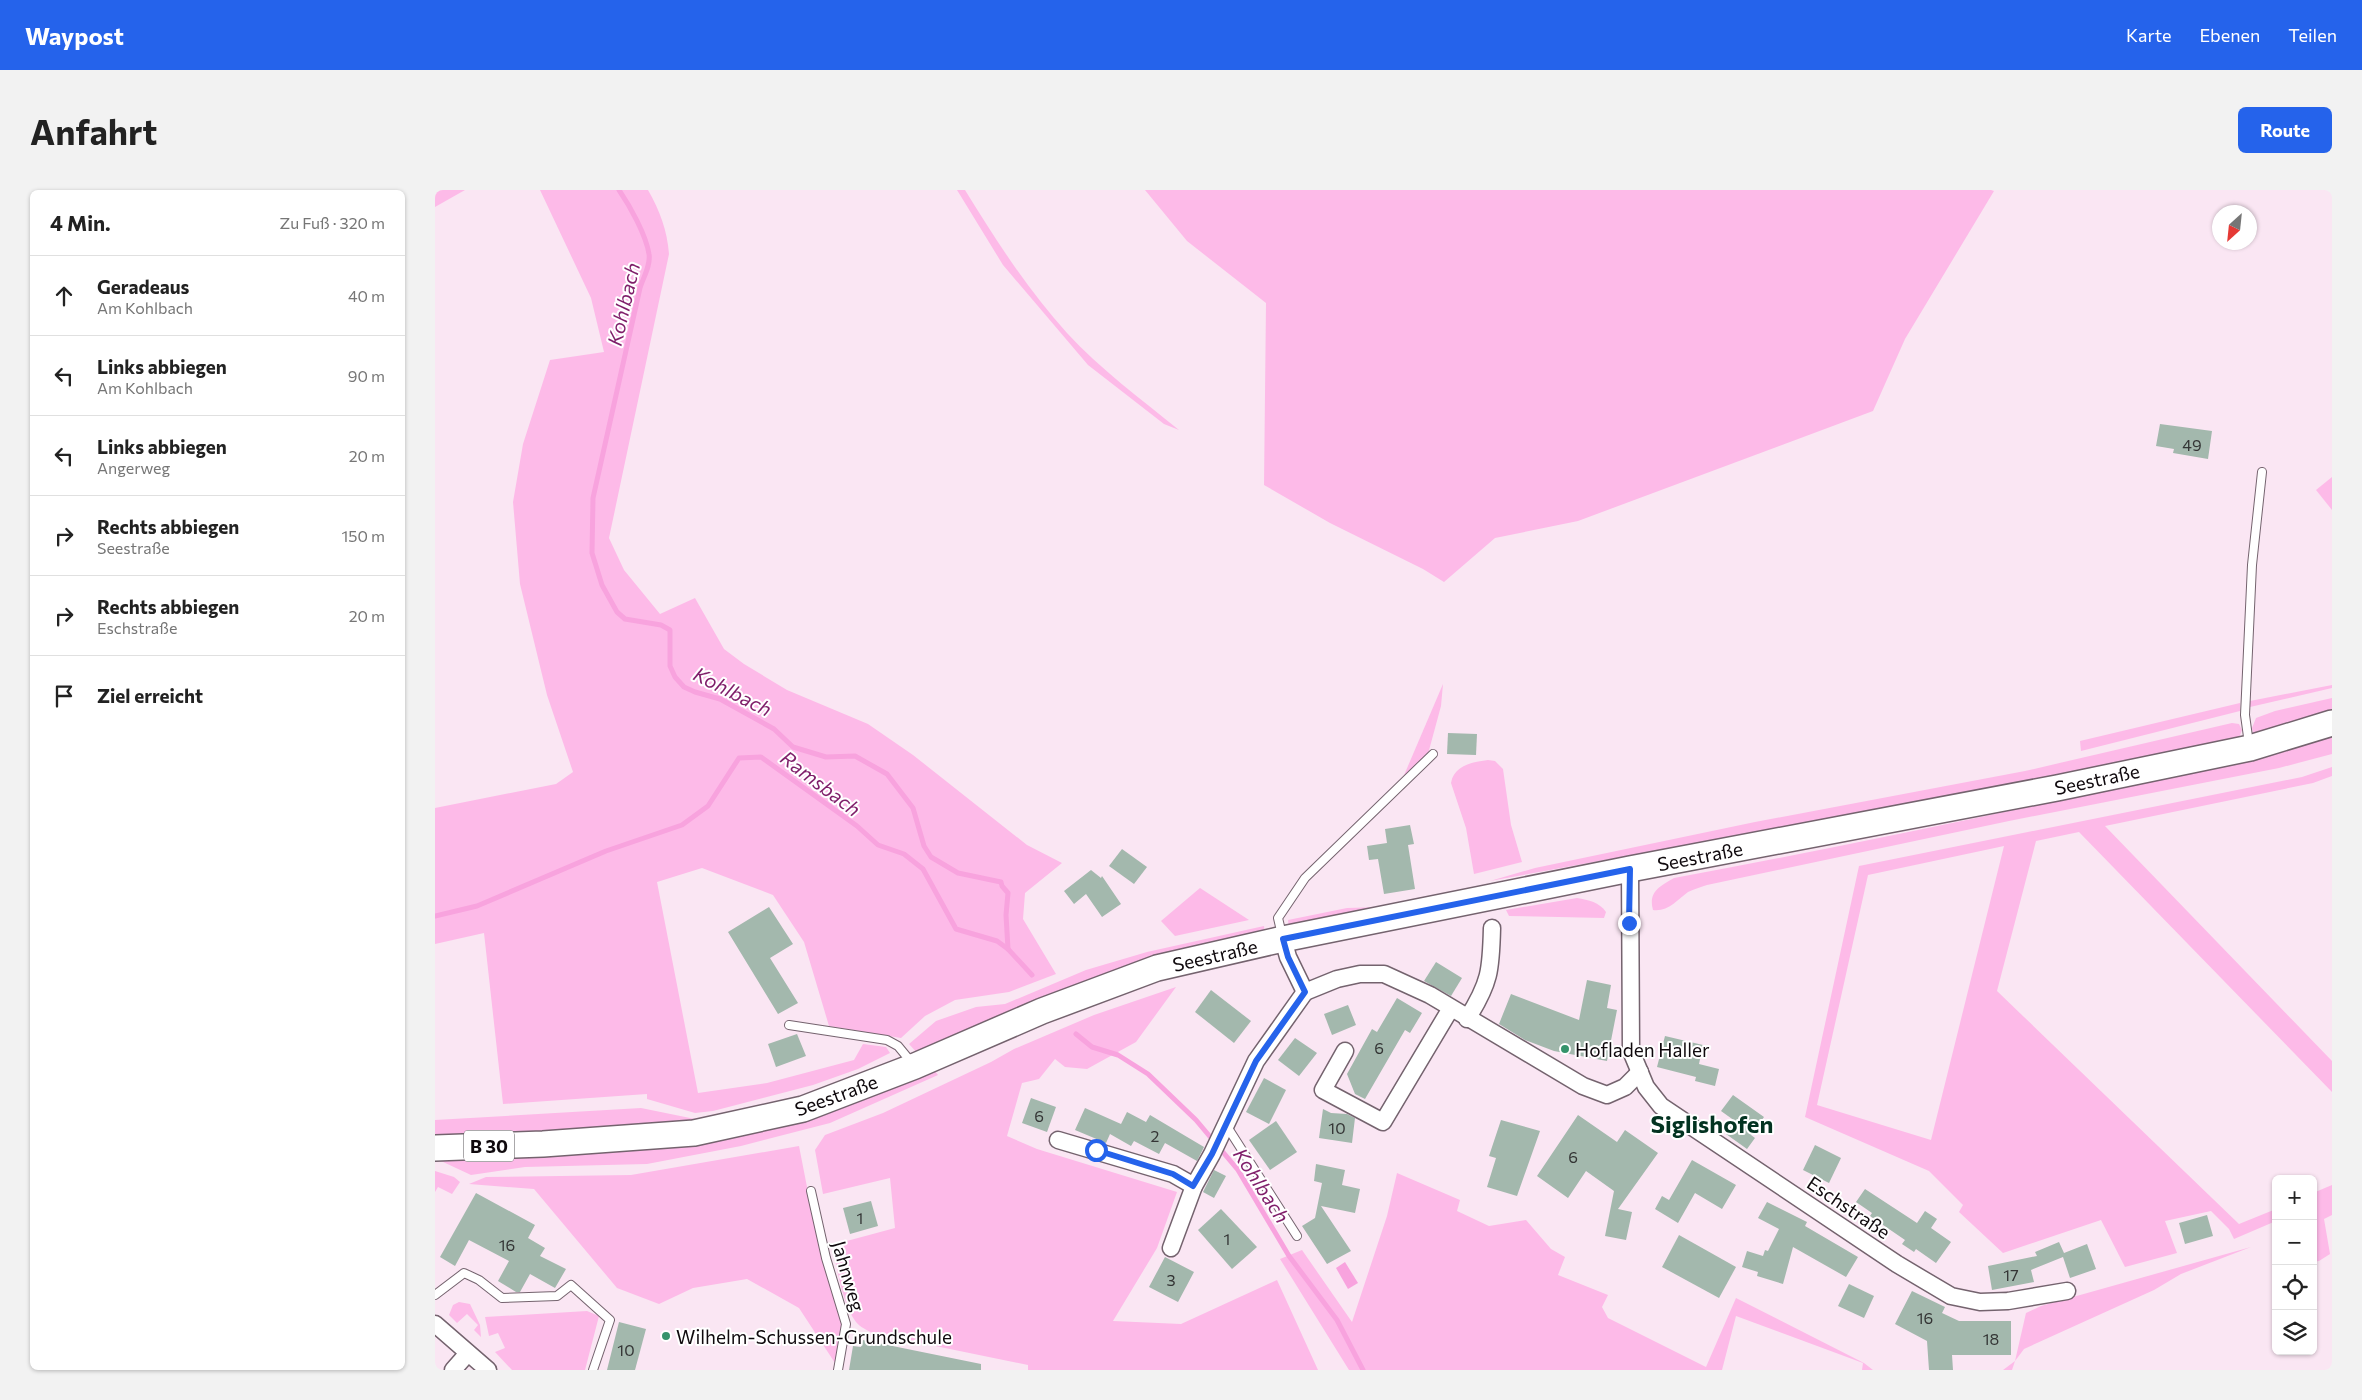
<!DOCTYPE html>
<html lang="de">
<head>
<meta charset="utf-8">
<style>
	body { margin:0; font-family:Commissioner,sans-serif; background:#f2f2f2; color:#222 }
	.controls { position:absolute; right:15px; bottom:15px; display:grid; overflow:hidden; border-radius:8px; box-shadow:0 1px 4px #0004 }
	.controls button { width:45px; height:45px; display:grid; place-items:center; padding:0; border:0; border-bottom:1px solid #e0e0e0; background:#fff; color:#222; font:25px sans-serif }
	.compass { position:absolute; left:1777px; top:15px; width:45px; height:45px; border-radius:50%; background:#fff; box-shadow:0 1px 4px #0004; rotate:207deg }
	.stop { position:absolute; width:15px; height:15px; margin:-11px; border:4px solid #2563eb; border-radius:50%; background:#fff }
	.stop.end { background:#2563eb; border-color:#fff; box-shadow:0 1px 5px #0008 }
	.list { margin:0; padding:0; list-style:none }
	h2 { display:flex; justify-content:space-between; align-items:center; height:65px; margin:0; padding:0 20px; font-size:21px }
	h2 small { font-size:16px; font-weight:400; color:#767676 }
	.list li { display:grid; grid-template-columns:32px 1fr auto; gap:15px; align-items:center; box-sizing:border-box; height:80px; padding:0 20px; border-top:1px solid #e0e0e0 }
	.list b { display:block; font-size:19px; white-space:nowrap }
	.list p { margin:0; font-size:16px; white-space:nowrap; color:#767676 }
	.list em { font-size:16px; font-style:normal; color:#767676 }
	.icon { flex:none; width:28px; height:28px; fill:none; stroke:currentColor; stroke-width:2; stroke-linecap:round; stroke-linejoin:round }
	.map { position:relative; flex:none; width:1897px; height:1180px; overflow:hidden; border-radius:8px }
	header { display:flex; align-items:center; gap:30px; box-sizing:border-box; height:70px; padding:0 25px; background:#2563eb; color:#fff }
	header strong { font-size:24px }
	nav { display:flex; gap:28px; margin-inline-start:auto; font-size:18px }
	.intro { display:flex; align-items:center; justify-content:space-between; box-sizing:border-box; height:120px; padding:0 30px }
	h1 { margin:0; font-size:35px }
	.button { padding:12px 22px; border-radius:8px; background:#2563eb; color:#fff; font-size:18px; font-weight:700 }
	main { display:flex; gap:30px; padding:0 30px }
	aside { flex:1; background:#fff; border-radius:8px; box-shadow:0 1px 4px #0004 }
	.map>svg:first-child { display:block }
	.green { fill:#fdbae8; fill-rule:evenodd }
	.water { fill:#f8a3de }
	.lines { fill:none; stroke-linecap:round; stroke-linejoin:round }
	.stream { stroke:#f8a3de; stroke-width:5 }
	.building { fill:#a3b8ad }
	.service-casing { stroke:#74636e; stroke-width:10 }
	.minor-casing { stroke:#74636e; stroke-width:19 }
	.primary-casing { stroke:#74636e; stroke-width:28 }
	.service { stroke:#fff; stroke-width:8 }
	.minor { stroke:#fff; stroke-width:16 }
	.primary { stroke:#fff; stroke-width:25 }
	.route { stroke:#2563eb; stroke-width:6 }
	.poi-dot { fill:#35936b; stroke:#fff; stroke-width:2 }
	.labels { text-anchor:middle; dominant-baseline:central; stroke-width:4; stroke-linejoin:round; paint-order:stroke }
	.number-label { font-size:16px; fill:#343535 }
	.shield { fill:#fff; stroke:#575356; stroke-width:1 }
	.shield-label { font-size:18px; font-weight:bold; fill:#0f090d }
	.street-label { font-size:19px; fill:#0f090d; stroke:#fff }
	.poi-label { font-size:19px; fill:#0f090d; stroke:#fff; text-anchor:start }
	.water-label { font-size:20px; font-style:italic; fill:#7f1e6a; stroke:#fff }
	.district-label { font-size:24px; font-weight:bold; fill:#033321; stroke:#fff }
</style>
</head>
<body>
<header>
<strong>Waypost</strong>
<nav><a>Karte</a><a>Ebenen</a><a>Teilen</a></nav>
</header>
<div class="intro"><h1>Anfahrt</h1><a class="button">Route</a></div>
<main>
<aside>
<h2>4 Min.<small>Zu Fuß · 320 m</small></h2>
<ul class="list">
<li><svg class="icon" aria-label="ahead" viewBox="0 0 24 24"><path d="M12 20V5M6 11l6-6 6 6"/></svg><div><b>Geradeaus</b><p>Am Kohlbach</p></div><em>40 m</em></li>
<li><svg class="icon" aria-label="left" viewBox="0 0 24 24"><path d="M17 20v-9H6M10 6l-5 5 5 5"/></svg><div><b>Links abbiegen</b><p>Am Kohlbach</p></div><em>90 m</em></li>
<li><svg class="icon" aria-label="left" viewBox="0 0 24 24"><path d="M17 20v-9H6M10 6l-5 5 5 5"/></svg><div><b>Links abbiegen</b><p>Angerweg</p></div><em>20 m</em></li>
<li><svg class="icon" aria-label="right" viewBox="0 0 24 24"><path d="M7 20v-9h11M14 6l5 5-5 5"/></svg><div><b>Rechts abbiegen</b><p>Seestraße</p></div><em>150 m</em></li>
<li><svg class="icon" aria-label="right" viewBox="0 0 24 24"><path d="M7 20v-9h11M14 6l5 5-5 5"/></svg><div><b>Rechts abbiegen</b><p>Eschstraße</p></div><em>20 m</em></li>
<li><svg class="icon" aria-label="arrive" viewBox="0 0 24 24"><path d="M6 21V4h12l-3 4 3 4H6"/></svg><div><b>Ziel erreicht</b></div></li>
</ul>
</aside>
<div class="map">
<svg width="1897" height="1180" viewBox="0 0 1897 1180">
	<rect width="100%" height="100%" fill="#fae6f3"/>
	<!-- green -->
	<g class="green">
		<path d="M0,0H30L0,17Z"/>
		<path d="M105,0H213C225,21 232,40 234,64L174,348L189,380L225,424L260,408L289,459L309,474L352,500L433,534L478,565L592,655L627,673L590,703L588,729L621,784L574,802L520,810L490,826L466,848L394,836L369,752L338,705L267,678L222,692L263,903L332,893L419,870L428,854L451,857L455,863L423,879L378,895L278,921L260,923L212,909V904L68,914L49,743L0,754V618L121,594L138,582L112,505L85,394L78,312L88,254L115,170L169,162L156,108Z"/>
		<path d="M522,0H530C561,50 592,99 632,143C665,179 706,209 744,240L729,234L653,175L568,75Z"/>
		<path d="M710,0H1556L1559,1L1470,149L1438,221L1143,331L1060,348L1009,392L988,379L895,333L829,295L831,113L752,51Z"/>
		<path d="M1897,287V320L1881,300Z"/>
		<path d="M1008,494L1006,516L993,564L964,597Z"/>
		<path d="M1897,495V498L1815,517V511Z"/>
		<path d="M1897,508V525L1823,544L1818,543L1817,538L1821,528L1840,521Z"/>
		<path d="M1805,513V521L1646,561L1645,551Z"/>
		<path d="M1797,533L1804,534L1807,540L1803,550L1618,588L1055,691L1100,678L1320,632L1590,581Z"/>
		<path d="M1897,547V564L1844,578L1574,631L1272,695C1266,697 1259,699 1253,702C1242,710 1233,722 1218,720C1213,702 1225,696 1239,688C1459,647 1679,600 1897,547Z"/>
		<path d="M1053,570L1060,571L1068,579L1076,635L1087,672L1039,684L1031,638L1016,593C1019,575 1038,572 1053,570Z"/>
		<path d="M1897,577V586L1878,593L1670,636L1897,871V902L1644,642L1601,651L1562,801L1804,1034L1841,1019V1031L1799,1049L1794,1039L1776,1021L1730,1031L1742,1063L1690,1077L1666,1030L1568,1063L1524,1022L1528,1015L1494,981L1370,927L1424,676L1867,587ZM1569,656L1496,950L1382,915L1433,685Z"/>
		<path d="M765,698L814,730L740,746L726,731Z"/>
		<path d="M1142,708C1154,710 1164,712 1171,722L1169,728L1074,726L1071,720Z"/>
		<path d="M946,717L854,738L853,730L912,718Z"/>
		<path d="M829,736L830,744L483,864L474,854L501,831L541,817L570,814L651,780L712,762Z"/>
		<path d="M741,797L701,852L652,879L630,877L620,869L604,889L587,893L572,946L602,959L742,1002L722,1058L678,1131L746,1134L842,1090L883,1180H593V1175L437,1143C432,1140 425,1137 421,1132C407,1114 402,1077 397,1055L460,1038L455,988L388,1004L380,960L390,945L448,923L556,872L579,859L659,825Z"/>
		<path d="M500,881L503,885L395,933L306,956L212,974L90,977L36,985L6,971L189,961L267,952L412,916Z"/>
		<path d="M206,918L265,930L218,937L0,948V930Z"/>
		<path d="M364,956L381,1043L408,1135L400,1173L364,1118L312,1089L258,1098L224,1114L182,1098L99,999L34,994L51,987L196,985Z"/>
		<path d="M0,981L19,987L25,992L17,1004L3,997L0,1002Z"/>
		<path d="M962,983L1025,1010L1022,1021L1054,1036L1091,1030L1116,1059L1130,1067L1123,1085L1173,1105L1167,1117L1173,1128L1271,1177L1301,1108L1429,1173L1438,1180H1427L1428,1173L1301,1126L1287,1180H914L845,1069L867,1060L917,1132L952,1026Z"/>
		<path d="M1897,995V1025L1889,1029L1895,1064L1884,1071L1878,1072V1003Z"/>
		<path d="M1816,1057L1746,1084L1719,1100L1589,1159L1580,1171L1577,1180H1568L1580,1171L1591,1123L1606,1116Z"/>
		<path d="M24,1112L35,1114L45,1135L46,1147L39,1140L43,1135L32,1124L22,1133L14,1125L18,1115Z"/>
		<path d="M152,1121L164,1126L150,1180H77L60,1162L70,1158L63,1143L54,1146L50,1127Z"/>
	</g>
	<!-- water -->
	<path class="water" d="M910,1072L923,1093L913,1099L901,1078Z"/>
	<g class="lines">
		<!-- stream -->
		<g class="stream">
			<path d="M184,0C195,16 211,45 214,64C216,75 208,88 205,98L158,308L157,363L167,395L182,422L190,429L226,435L235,440V476L240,487L249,497L260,502L285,509L339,539L358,557L391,567L420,566L452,584L478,618L489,656L496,667L523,683L566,692L567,696L573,703L571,725L573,759L597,785"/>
			<path d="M0,726L42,716L171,661L247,635L273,616L304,568L326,567L422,636L443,655L469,664L488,679L521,739L562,751L573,759"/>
			<path d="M641,844L657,857L683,865L713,884L761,930L803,980L854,1066L902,1130L928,1180"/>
		</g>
	</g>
	<!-- building -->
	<g class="building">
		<path d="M1725,234L1777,241L1773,269L1738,263L1739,259L1721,256Z"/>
		<path d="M1013,543L1042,544L1041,565L1012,564Z"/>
		<path d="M975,635L979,654L973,655L980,699L949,704L943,669L934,670L932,656L952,653L950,639Z"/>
		<path d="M687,659L712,677L699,694L674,676Z"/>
		<path d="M656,680L666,688L667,686L686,714L667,727L651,704L639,714L629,701Z"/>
		<path d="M334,717L358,754L335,768L363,813L343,824L293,742Z"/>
		<path d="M1001,772L1027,788L1016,806L989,791Z"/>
		<path d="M1152,790L1176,795L1172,818L1182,820L1172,871L1119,861L1090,850L1064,834L1076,804L1144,830Z"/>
		<path d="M776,800L816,831L799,853L760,822Z"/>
		<path d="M962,808L987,823L975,843L970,840L930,909L920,904L912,884L937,839L942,842Z"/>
		<path d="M913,815L921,835L897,845L889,824Z"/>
		<path d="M362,844L371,866L341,877L333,854Z"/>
		<path d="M1230,846L1268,855L1264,874L1284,879L1280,896L1260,891L1261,887L1222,877Z"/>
		<path d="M860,848L882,863L864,886L843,870Z"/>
		<path d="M829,888L851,900L834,934L811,922Z"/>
		<path d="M1298,905L1329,927L1316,945L1320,948L1312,959L1291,944L1300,931L1286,921Z"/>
		<path d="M596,908L621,917L612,942L587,933Z"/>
		<path d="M650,918L686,934L692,922L711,932L715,925L769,957L762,971L730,953L724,964L699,951L696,956L675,944L671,953L640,940Z"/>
		<path d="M888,919L896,923L912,924L920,928L917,953L884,948Z"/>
		<path d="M1143,925L1182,952L1190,940L1223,963L1183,1019L1197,1022L1191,1050L1170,1046L1179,1001L1151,981L1133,1008L1102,986Z"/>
		<path d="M1066,930L1105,941L1082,1006L1052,997L1061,968L1054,966Z"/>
		<path d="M841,931L862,962L835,980L814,950Z"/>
		<path d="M1380,955L1406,968L1394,993L1368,980Z"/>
		<path d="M1257,970L1301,995L1287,1019L1260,1003L1243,1033L1220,1019L1227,1006L1234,1010Z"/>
		<path d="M881,974L910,980L907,995L925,999L920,1023L886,1016L916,1061L892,1074L867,1036L880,1028L887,993L879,991Z"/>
		<path d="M779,980L791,986L779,1008L768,1002Z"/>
		<path d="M1430,999L1482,1033L1490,1021L1502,1029L1496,1038L1516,1052L1501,1073L1481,1059L1479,1062L1467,1054L1470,1050L1435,1026L1437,1023L1421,1012Z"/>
		<path d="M41,1003L100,1035L93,1048L110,1058L105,1066L131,1079L120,1098L95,1084L85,1102H81L63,1091L74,1071L34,1050L20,1076L5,1067Z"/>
		<path d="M436,1011L443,1036L415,1044L408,1018Z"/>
		<path d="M1332,1012L1372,1032L1370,1036L1423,1067L1411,1087L1358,1057L1348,1094L1322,1086L1323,1082L1307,1077L1312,1061L1328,1066L1330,1060L1333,1061L1344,1039L1323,1028Z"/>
		<path d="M786,1019L822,1057L797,1079L763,1040Z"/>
		<path d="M1772,1025L1778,1046L1750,1054L1744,1033Z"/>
		<path d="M1244,1045L1301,1077L1284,1108L1227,1077Z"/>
		<path d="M1624,1052L1629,1063L1652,1054L1661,1079L1635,1088L1628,1067L1596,1080L1599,1092L1557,1100L1553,1076L1602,1066L1600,1062Z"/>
		<path d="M730,1067L759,1082L743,1112L714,1097Z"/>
		<path d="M1414,1094L1439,1106L1429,1128L1403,1116Z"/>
		<path d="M1477,1101L1510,1117L1507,1123L1524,1131H1576V1165H1517L1518,1180H1494L1492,1151L1460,1134Z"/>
		<path d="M184,1132L211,1139L200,1180H172Z"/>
		<path d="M428,1150L546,1174V1180H414L418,1156L426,1157Z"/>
	</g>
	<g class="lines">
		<defs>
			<g id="service">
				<path d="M1814,554L1810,525L1817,375L1827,282"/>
				<path d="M847,745L843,728L870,688L998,564"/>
				<path d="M354,835L452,850L463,856L477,873"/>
				<path d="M791,935L862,1046"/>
				<path d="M376,1001L391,1068L411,1134L403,1180"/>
				<path d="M0,1105L29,1083L44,1090L67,1108L122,1106L136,1095L175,1130L158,1180"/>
			</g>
			<g id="minor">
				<path d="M1195,679L1196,861L1211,897L1226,916L1462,1074L1516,1106L1545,1112L1573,1111L1632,1101"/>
				<path d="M848,749L853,767L870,802"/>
				<path d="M870,802L902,789L925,784H949L995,805L1148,896L1172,905L1190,897L1205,882"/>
				<path d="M1032,829C1055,793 1056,780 1057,738"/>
				<path d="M910,861L888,900L948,932L1016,818"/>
				<path d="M623,950L738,984L759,996"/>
				<path d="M736,1058L759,996L777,964L821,871L870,802"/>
				<path d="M0,1134L53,1180"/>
				<path d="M18,1180L33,1163"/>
			</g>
			<path id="primary" d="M0,958L108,954L259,943L368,919L480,876L607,821L722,778L848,749L1195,679L1622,598L1815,558L1897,533"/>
		</defs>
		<!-- service casing -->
		<use href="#service" class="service-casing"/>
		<!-- minor casing -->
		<use href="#minor" class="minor-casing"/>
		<!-- primary casing -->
		<use href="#primary" class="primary-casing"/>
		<!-- service -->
		<use href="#service" class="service"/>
		<!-- minor -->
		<use href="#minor" class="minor"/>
		<!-- primary -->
		<use href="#primary" class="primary"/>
	</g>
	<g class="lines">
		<!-- route -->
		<path class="route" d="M661,960L738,984L758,996L777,964L821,871L870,802L853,767L848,749L1195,679L1194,733"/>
	</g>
	<!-- markers -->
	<g class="poi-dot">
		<circle cx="1130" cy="859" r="5"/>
		<circle cx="231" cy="1146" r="5"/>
	</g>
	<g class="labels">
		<!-- number labels -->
		<g class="number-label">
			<text x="1757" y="254">49</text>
			<text x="944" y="857">6</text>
			<text x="604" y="925">6</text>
			<text x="902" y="937">10</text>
			<text x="720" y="945">2</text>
			<text x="1138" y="966">6</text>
			<text x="425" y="1027">1</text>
			<text x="792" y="1048">1</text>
			<text x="72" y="1054">16</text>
			<text x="1576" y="1084">17</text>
			<text x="736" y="1089">3</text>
			<text x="1490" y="1127">16</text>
			<text x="1556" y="1148">18</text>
			<text x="191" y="1159">10</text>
		</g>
		<!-- shield labels -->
		<rect class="shield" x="29" y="940.5" width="50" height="31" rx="4"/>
		<g class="shield-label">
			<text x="54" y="956">B 30</text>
		</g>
		<!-- street labels -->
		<g class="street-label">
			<text transform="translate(1662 589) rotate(-12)">Seestraße</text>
			<text transform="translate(1265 666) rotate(-11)">Seestraße</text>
			<text transform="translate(780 765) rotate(-13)">Seestraße</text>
			<text transform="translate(401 905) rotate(-20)">Seestraße</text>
			<text transform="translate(1414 1017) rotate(34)">Eschstraße</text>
			<text transform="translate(414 1086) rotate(74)">Jahnweg</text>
		</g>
		<!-- poi labels -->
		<g class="poi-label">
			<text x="1140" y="859">Hofladen Haller</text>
			<text x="241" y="1146">Wilhelm-Schussen-Grundschule</text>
		</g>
		<!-- water labels -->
		<g class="water-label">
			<text transform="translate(188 114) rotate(-77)">Kohlbach</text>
			<text transform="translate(298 501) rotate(27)">Kohlbach</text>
			<text transform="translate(386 593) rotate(37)">Ramsbach</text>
			<text transform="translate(827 995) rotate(57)">Kohlbach</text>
		</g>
		<!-- district labels -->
		<g class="district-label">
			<text x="1277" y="933">Siglishofen</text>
		</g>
	</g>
</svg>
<div class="controls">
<button>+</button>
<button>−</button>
<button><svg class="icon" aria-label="locate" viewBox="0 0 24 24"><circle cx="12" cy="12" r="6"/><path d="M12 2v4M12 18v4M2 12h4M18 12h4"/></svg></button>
<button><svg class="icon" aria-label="layers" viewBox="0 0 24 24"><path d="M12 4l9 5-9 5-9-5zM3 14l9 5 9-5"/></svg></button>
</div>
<svg class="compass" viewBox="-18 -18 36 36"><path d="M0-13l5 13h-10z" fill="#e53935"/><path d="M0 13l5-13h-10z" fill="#767676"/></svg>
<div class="stop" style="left:661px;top:960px"></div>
<div class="stop end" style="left:1194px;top:733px"></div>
</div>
</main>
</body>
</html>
